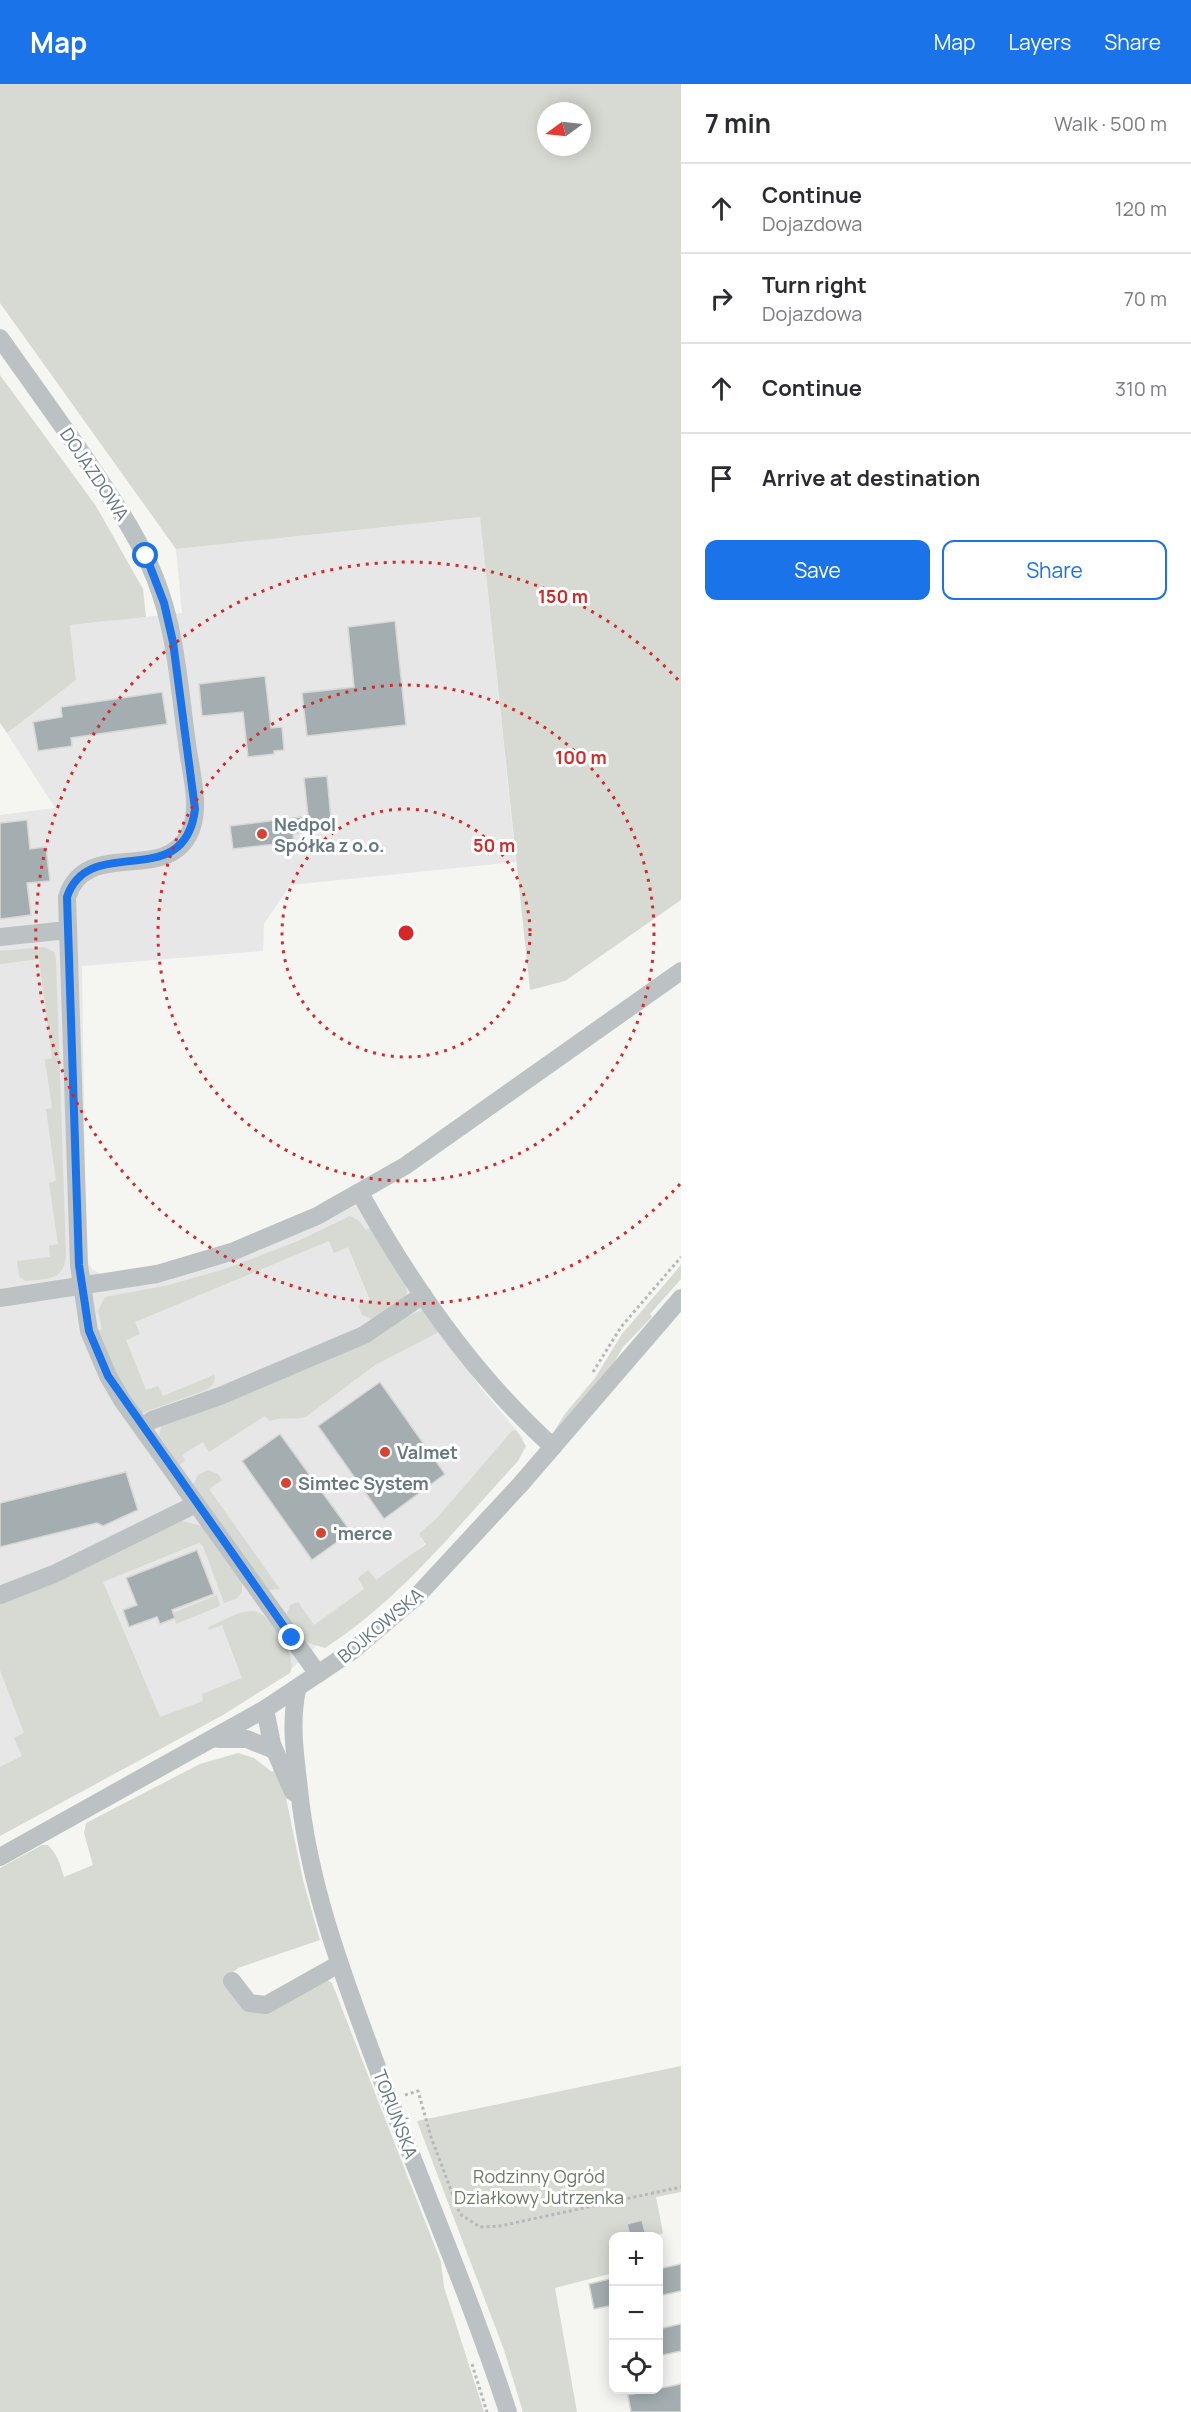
<!DOCTYPE html>
<html lang="en">
<head>
<meta charset="utf-8">
<style>
	body { margin:0; font-family:Manrope,sans-serif; background:#f7f7f7; color:#2b2b33 }
	.controls { position:absolute; right:18px; bottom:18px; display:grid; overflow:hidden; border-radius:12px; box-shadow:0 3px 15px #0003 }
	.controls button { width:54px; height:54px; display:grid; place-items:center; padding:0; border:0; border-bottom:2px solid #e1e1e2; background:#fff; color:#2b2b33; font:30px sans-serif }
	.compass { position:absolute; left:537px; top:18px; width:54px; height:54px; border-radius:50%; background:#fff; box-shadow:0 3px 15px #0003; rotate:255deg }
	.stop { position:absolute; width:18px; height:18px; margin:-14px; border:4px solid #1a73e8; border-radius:50%; background:#fff }
	.stop.end { background:#1a73e8; border-color:#fff; box-shadow:0 2px 6px #0008 }
	.list { margin:0; padding:0; list-style:none }
	h2 { display:flex; justify-content:space-between; align-items:center; height:78px; margin:0; padding:0 24px; font-size:26px }
	h2 small { font-size:20px; font-weight:400; color:#7c7c81 }
	.list li { display:grid; grid-template-columns:39px 1fr auto; gap:18px; align-items:center; box-sizing:border-box; height:90px; padding:0 24px; border-top:2px solid #e1e1e2 }
	.list b { display:block; font-size:22px; white-space:nowrap }
	.list p { margin:0; font-size:20px; white-space:nowrap; color:#7c7c81 }
	.list em { font-size:20px; font-style:normal; color:#7c7c81 }
	.actions { display:flex; gap:12px; padding:18px 24px }
	.actions a { flex:1; padding:14px 0; border:2px solid #1a73e8; border-radius:12px; text-align:center; font-size:21px; color:#1a73e8 }
	.actions .main { background:#1a73e8; color:#fff }
	.icon { flex:none; width:33px; height:33px; fill:none; stroke:currentColor; stroke-width:2; stroke-linecap:round; stroke-linejoin:round }
	.map { position:relative; flex:none; width:681px; height:2328px; overflow:hidden }
	header { display:flex; align-items:center; gap:36px; box-sizing:border-box; height:84px; padding:0 30px; background:#1a73e8; color:#fff }
	header strong { font-size:28px }
	nav { display:flex; gap:33px; margin-inline-start:auto; font-size:21px }
	main { display:flex }
	aside { flex:1; background:#fff }
	.map>svg:first-child { display:block }
	.built { fill:#e6e7e6 }
	.green { fill:#d6dad2; fill-rule:evenodd }
	.building { fill:#a4aeb1; stroke:#d7d7d5; stroke-width:1.5 }
	.lines { fill:none; stroke-linecap:round; stroke-linejoin:round }
	.path { stroke:#b5b9bb; stroke-width:3; stroke-dasharray:3 3; stroke-linecap:butt }
	.minor { stroke:#bcc2c4; stroke-width:18 }
	.route { stroke:#1a73e8; stroke-width:8 }
	.ring { fill:none; stroke:#d62828; stroke-width:3; stroke-dasharray:3 6 }
	.poi-dot { fill:#d84230; stroke:#fff; stroke-width:2 }
	.labels { text-anchor:middle; dominant-baseline:central; stroke-width:6; stroke-linejoin:round; paint-order:stroke }
	.street-label { font-size:18px; fill:#667981; stroke:#fff }
	.poi-label { font-size:18px; font-weight:bold; fill:#667981; stroke:#fff; text-anchor:start }
	.park-label { font-size:18px; fill:#6b7965; stroke:#fff }
	.centre { fill:#d62828; stroke:#fff; stroke-width:3 }
	.ring-label { font-size:18px; text-anchor:middle; font-weight:bold; fill:#d62828; stroke:#fff; stroke-width:6; stroke-linejoin:round; paint-order:stroke }
</style>
</head>
<body>
<header>
<strong>Map</strong>
<nav><a>Map</a><a>Layers</a><a>Share</a></nav>
</header>
<main>
<div class="map">
<svg width="681" height="2328" viewBox="0 0 681 2328">
	<rect width="100%" height="100%" fill="#f5f5f2"/>
	<!-- built -->
	<path class="built" d="M480,433L516,778L290,801L264,840L263,867L82,882L86,1164L87,1177L92,1185L104,1192L165,1180L208,1168L297,1135L350,1106L480,1303L523,1354L515,1374L286,1590L0,1742V731L55,724L7,649L76,596L70,541L182,529L176,465Z"/>
	<!-- green -->
	<g class="green">
		<path d="M0,0H681V816L565,897L530,906L480,433L176,465L0,219ZM546,27H582V63H546Z"/>
		<path d="M0,291L96,422L143,505L146,533L70,541L76,596L7,649L0,639Z"/>
		<path d="M44,863L54,868L56,875L66,1170C65,1197 47,1195 25,1197L19,1192L17,1177L50,1173L49,1162L58,1160L49,1099L56,1097L46,1025L52,1024L45,976L52,974L39,875L0,880V867Z"/>
		<path d="M350,1132L359,1137L366,1146L370,1144L405,1199L407,1209L405,1214L372,1235L362,1231L358,1221L370,1216L348,1163L334,1169L329,1157L135,1238L140,1250L126,1256L146,1306L158,1302L163,1312L214,1291L215,1294L213,1301L206,1306L142,1329L119,1296L97,1247L102,1245L98,1227L105,1213L169,1201L228,1184L298,1157Z"/>
		<path d="M681,1181V1195L650,1230L652,1233L623,1263L612,1282L552,1351L564,1331L595,1294L622,1250Z"/>
		<path d="M422,1226L441,1247L375,1281L307,1332C295,1337 283,1332 270,1337L265,1332L209,1368L203,1358L182,1371L185,1377L179,1381L159,1351L162,1340Z"/>
		<path d="M516,1346L526,1362L518,1377C457,1443 401,1515 325,1564L305,1558L286,1533L290,1521L298,1518L314,1541L364,1505L358,1494L368,1486L376,1496L426,1460L419,1450L437,1434L512,1347Z"/>
		<path d="M208,1386L218,1390L222,1396L209,1405L280,1505L269,1506L193,1400L198,1391Z"/>
		<path d="M182,1437L203,1442L242,1497V1508L236,1515L224,1519L203,1462L199,1459L103,1498L160,1633L203,1617L202,1610L242,1594L222,1541L209,1546L208,1543C221,1538 238,1527 252,1527C271,1527 298,1572 290,1589L223,1631L0,1752V1683L22,1672L14,1654L24,1649L0,1586V1520L48,1501Z"/>
		<path d="M217,1511L220,1522L176,1540L173,1529Z"/>
		<path d="M238,1669L254,1674L272,1688L275,1685L283,1699L303,1796L320,1856L238,1884L226,1895L241,1923L265,1929L326,1895L332,1899L441,2178L444,2203L484,2328H0V1784L42,1761H48C58,1772 60,1780 64,1793L93,1781L84,1749L86,1739L200,1680Z"/>
		<path d="M681,1982V2108L656,2113L663,2149L656,2152H614L613,2189L555,2204L577,2328H523L504,2266L417,2037Z"/>
	</g>
	<!-- building -->
	<g class="building">
		<path d="M395,537L406,641L307,652L302,609L354,603L348,543Z"/>
		<path d="M265,592L271,644L282,643L284,666L274,667V670L248,673L243,628L202,632L199,600Z"/>
		<path d="M162,608L167,640L71,654L72,662L38,667L33,638L62,633L61,623Z"/>
		<path d="M327,692L332,746L293,750L294,758L233,765L230,742L308,732L304,694Z"/>
		<path d="M27,736L30,765L46,763L50,797L27,799L31,831L0,835V739Z"/>
		<path d="M380,1298L445,1390L384,1435L318,1342Z"/>
		<path d="M280,1350L351,1448L312,1476L242,1377Z"/>
		<path d="M126,1388L138,1426L103,1442L97,1439L0,1463V1419Z"/>
		<path d="M197,1466L214,1510L172,1526L175,1534L160,1540L157,1533L129,1543L123,1526L137,1521L126,1494Z"/>
		<path d="M642,2136L646,2152H630L627,2140Z"/>
		<path d="M681,2180V2207L658,2212V2185Z"/>
		<path d="M614,2194V2221L594,2225L589,2200Z"/>
		<path d="M681,2240V2267L658,2272V2245Z"/>
		<path d="M681,2300V2328H631L628,2311Z"/>
	</g>
	<g class="lines">
		<!-- path -->
		<g class="path">
			<path d="M593,1288L621,1243L681,1173"/>
			<path d="M405,2011L418,2007L431,2053L460,2130L480,2143L500,2142L681,2103"/>
			<path d="M472,2280L487,2328"/>
		</g>
		<!-- minor -->
		<g class="minor">
			<path d="M0,254C33,301 67,347 99,395C120,427 141,458 155,494C176,546 179,603 187,659C190,687 203,726 188,752C162,799 86,754 67,813L79,1181L89,1247L108,1292L122,1316L318,1590"/>
			<path d="M0,853L68,846"/>
			<path d="M360,1109C411,1201 474,1292 553,1363"/>
			<path d="M0,1214L157,1190L234,1167L317,1132L405,1082L681,887"/>
			<path d="M142,1343L152,1336L220,1312L364,1251L423,1211"/>
			<path d="M0,1511L54,1490L196,1420"/>
			<path d="M297,1606C290,1639 295,1671 299,1705C308,1796 339,1881 371,1967C416,2088 468,2206 508,2328"/>
			<path d="M265,1625L272,1660L293,1708"/>
			<path d="M218,1655H247L274,1666"/>
			<path d="M0,1773L265,1625L352,1567L417,1512L519,1402L681,1214"/>
			<path d="M232,1897L249,1919L266,1921L339,1880"/>
		</g>
	</g>
	<g class="lines">
		<!-- route -->
		<path class="route" d="M146,472L164,519L173,558L195,725C185,811 89,747 67,813L79,1181L89,1247L108,1292L292,1554"/>
	</g>
	<!-- distance rings -->
	<g class="ring">
		<circle cx="406" cy="849" r="124"/>
		<circle cx="406" cy="849" r="248"/>
		<path d="M680 1100A371 371 0 1 1 680 598"/>
	</g>
	<!-- markers -->
	<g class="poi-dot">
		<circle cx="262" cy="750" r="6"/>
		<circle cx="385" cy="1368" r="6"/>
		<circle cx="286" cy="1399" r="6"/>
		<circle cx="321" cy="1449" r="6"/>
	</g>
	<g class="labels">
		<!-- street labels -->
		<g class="street-label">
			<text transform="translate(95 390) rotate(56)">DOJAZDOWA</text>
			<text transform="translate(380 1541) rotate(-40)">BOJKOWSKA</text>
			<text transform="translate(396 2030) rotate(69)">TORUŃSKA</text>
		</g>
		<!-- poi labels -->
		<g class="poi-label">
			<text x="274" y="740">Nedpol<tspan x="274" dy="21">Spółka z o.o.</tspan></text>
			<text x="397" y="1368">Valmet</text>
			<text x="298" y="1399">Simtec System</text>
			<text x="333" y="1449">'merce</text>
		</g>
		<!-- park labels -->
		<g class="park-label">
			<text x="539" y="2092">Rodzinny Ogród<tspan x="539" dy="21">Działkowy Jutrzenka</tspan></text>
		</g>
	</g>
	<circle cx="406" cy="849" r="9" class="centre"/>
	<g class="ring-label">
		<text x="563" y="519">150 m</text>
		<text x="581" y="680">100 m</text>
		<text x="494" y="768">50 m</text>
	</g>
</svg>
<div class="controls">
<button>+</button>
<button>−</button>
<button><svg class="icon" aria-label="locate" viewBox="0 0 24 24"><circle cx="12" cy="12" r="6"/><path d="M12 2v4M12 18v4M2 12h4M18 12h4"/></svg></button>
</div>
<svg class="compass" viewBox="-18 -18 36 36"><path d="M0-13l5 13h-10z" fill="#e53935"/><path d="M0 13l5-13h-10z" fill="#7c7c81"/></svg>
<div class="stop" style="left:146px;top:472px"></div>
<div class="stop end" style="left:292px;top:1554px"></div>
</div>
<aside>
<h2>7 min<small>Walk · 500 m</small></h2>
<ul class="list">
<li><svg class="icon" aria-label="ahead" viewBox="0 0 24 24"><path d="M12 20V5M6 11l6-6 6 6"/></svg><div><b>Continue</b><p>Dojazdowa</p></div><em>120 m</em></li>
<li><svg class="icon" aria-label="right" viewBox="0 0 24 24"><path d="M7 20v-9h11M14 6l5 5-5 5"/></svg><div><b>Turn right</b><p>Dojazdowa</p></div><em>70 m</em></li>
<li><svg class="icon" aria-label="ahead" viewBox="0 0 24 24"><path d="M12 20V5M6 11l6-6 6 6"/></svg><div><b>Continue</b></div><em>310 m</em></li>
<li><svg class="icon" aria-label="arrive" viewBox="0 0 24 24"><path d="M6 21V4h12l-3 4 3 4H6"/></svg><div><b>Arrive at destination</b></div></li>
</ul>
<div class="actions"><a class="main">Save</a><a>Share</a></div>
</aside>
</main>
</body>
</html>
